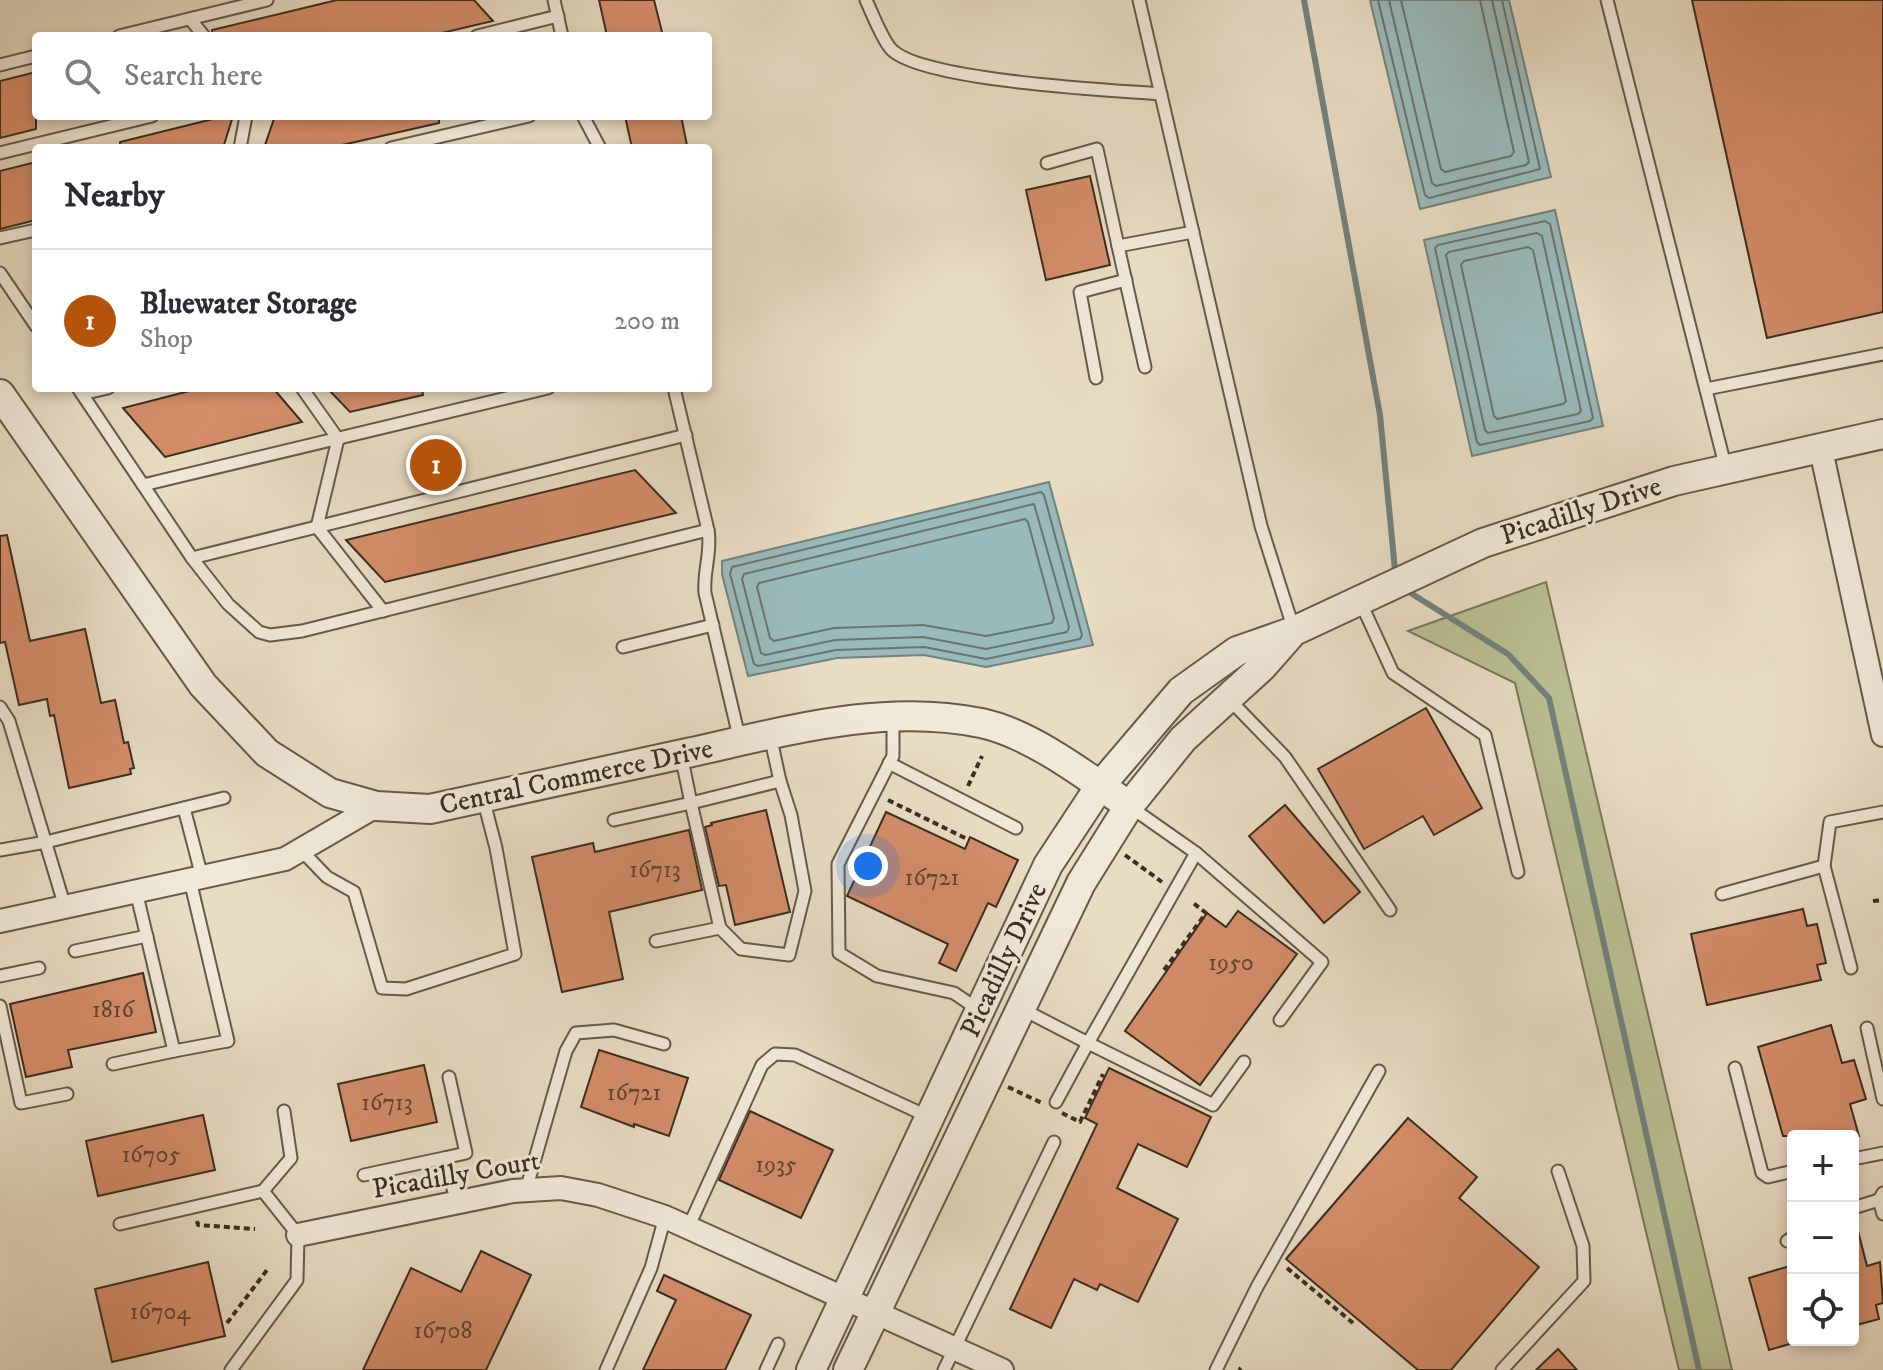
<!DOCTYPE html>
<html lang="en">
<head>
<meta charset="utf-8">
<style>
	body { margin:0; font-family:"IM FELL DW Pica",serif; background:#f2f2f3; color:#2b2b33 }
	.controls { position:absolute; right:24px; bottom:24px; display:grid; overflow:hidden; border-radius:8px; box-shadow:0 4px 12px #0003 }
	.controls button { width:72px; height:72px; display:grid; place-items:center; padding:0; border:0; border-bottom:2px solid #e1e1e2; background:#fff; color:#2b2b33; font:40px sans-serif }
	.you { position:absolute; left:868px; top:866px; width:28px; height:28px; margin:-20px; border:6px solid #fff; border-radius:50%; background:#1a73e8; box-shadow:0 0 0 12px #1a73e833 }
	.badge { display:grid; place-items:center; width:52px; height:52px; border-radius:50%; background:#b45309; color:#fff; font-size:26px; font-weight:700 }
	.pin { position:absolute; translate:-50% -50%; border:4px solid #fff; box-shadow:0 2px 8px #0006 }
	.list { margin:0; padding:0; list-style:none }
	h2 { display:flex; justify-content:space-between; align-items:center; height:104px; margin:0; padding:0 32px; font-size:34px }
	h2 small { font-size:26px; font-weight:400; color:#7c7c81 }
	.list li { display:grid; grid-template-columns:52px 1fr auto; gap:24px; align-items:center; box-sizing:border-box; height:144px; padding:0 32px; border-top:2px solid #e1e1e2 }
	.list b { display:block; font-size:30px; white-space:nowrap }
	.list p { margin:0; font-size:26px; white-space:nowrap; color:#7c7c81 }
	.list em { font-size:26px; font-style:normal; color:#7c7c81 }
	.icon { flex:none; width:44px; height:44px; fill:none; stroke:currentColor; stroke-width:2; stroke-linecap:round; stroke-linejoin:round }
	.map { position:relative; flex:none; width:1883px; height:1370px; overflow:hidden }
	.search { position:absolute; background:#fff; box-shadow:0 4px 12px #0003; left:32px; top:32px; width:680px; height:88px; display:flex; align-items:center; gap:20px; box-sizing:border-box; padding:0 28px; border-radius:8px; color:#7c7c81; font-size:30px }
	.panel { position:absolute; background:#fff; box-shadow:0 4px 12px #0003; left:32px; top:144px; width:680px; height:248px; border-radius:8px }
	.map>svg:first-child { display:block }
	.green { fill:#b9bf92; stroke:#7a7659; stroke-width:2 }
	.water { fill:#99babb; stroke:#73827d; stroke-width:2 }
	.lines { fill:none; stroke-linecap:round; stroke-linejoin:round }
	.shore { stroke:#6a746e; stroke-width:2 }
	.stream { stroke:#73827d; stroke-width:6 }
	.building { fill:#d48d6a; stroke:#3a2e20; stroke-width:2 }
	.service-casing { stroke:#665a49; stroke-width:15 }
	.minor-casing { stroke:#665a49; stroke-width:26 }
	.tertiary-casing { stroke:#665a49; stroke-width:32 }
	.path { stroke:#3a2e20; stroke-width:4; stroke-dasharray:6 4; stroke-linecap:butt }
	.service { stroke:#f0e8d8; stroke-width:11 }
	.minor { stroke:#f0e8d8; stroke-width:22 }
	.tertiary { stroke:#f0e8d8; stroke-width:28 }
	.labels { text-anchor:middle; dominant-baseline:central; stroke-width:6; stroke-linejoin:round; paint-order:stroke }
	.number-label { font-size:24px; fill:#604632 }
	.street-label { font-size:28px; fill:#3a2e20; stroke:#f0e8d8 }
</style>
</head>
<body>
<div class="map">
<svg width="1883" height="1370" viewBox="0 0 1883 1370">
	<rect width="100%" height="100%" fill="#e8dcc3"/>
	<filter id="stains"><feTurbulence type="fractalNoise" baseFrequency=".0025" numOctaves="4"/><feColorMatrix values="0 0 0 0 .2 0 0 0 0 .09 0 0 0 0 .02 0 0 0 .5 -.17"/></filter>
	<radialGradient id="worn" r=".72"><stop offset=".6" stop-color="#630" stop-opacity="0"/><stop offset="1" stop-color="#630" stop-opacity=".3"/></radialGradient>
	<!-- green -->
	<path class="green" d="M1546,582L1732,1370H1679L1515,683L1408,631Z"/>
	<!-- water -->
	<g class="water">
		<path d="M1370,0H1509L1551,177L1420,209Z"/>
		<path d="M1555,210L1603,426L1472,456L1424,240Z"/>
		<path d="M1049,482L1093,645L986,667L924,655L837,658L748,676L722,574V561Z"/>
	</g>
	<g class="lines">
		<!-- shore -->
		<g class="shore">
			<path d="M1378,0L1425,195L1429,198L1540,169L1502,0"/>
			<path d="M1389,0L1432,183L1436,186L1526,165L1529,162L1492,0"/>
			<path d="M1401,0L1441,169L1445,172L1511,156L1514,152L1480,0"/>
			<path d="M1545,221L1550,224L1593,418L1590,421L1480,445L1477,442L1435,248L1438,245Z"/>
			<path d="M1537,233L1542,236L1581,411L1578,414L1488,433L1485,430L1446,255L1449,252Z"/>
			<path d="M1528,247L1533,250L1566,401L1563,404L1497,419L1494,416L1461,265L1464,261Z"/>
			<path d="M1041,492L1044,495L1082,635L1080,639L986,659L924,647L836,650L758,666L754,664L730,574L732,567Z"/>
			<path d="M1034,504L1069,627L1067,632L986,649L923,637L835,640L765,655L761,653L742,579L744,574Z"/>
			<path d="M1025,519L1028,522L1054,618L1052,623L986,636L923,625L834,628L774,641L770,638L757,587L759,583Z"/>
		</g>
		<!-- stream -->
		<g class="stream">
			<path d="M1304,0L1380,415L1395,570"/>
			<path d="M1409,592L1508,654L1549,698L1699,1370"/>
		</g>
	</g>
	<!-- building -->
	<g class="building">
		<path d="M337,0H474L493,21L429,36H212V30Z"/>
		<path d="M599,0H654L663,36H607Z"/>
		<path d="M1692,0H1883V312L1767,338Z"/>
		<path d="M36,72V129L0,138V81Z"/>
		<path d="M225,116H233L223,148H120V142Z"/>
		<path d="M275,116H439V123L329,148H264Z"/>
		<path d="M625,116H681L687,145L672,148H632Z"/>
		<path d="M36,162V220L0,229V171Z"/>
		<path d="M1090,176L1110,265L1046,280L1026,190Z"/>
		<path d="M201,388H273L302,422L165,457L123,408Z"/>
		<path d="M327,388H422L423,395L350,412Z"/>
		<path d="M635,470L676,513L385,582L346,540Z"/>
		<path d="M7,535L30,641L85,629L101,703L115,700L124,743L128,742L134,768L130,769L131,774L69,788L54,715L50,716L47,699L19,705L5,642L0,643V536Z"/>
		<path d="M1426,708L1482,808L1434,835L1423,816L1364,849L1318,769Z"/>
		<path d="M1285,805L1360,892L1324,923L1249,836Z"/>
		<path d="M766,810L790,912L735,925L726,885L719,886L705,827L712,825L711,823Z"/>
		<path d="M886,812L965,849L970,837L1018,860L996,907L988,903L956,971L939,963L948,944L847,896Z"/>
		<path d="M689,830L702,890L609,912L623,979L562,992L532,857L593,843L595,852Z"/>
		<path d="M1803,909L1807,926L1817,924L1826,963L1817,965L1821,980L1707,1005L1691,934Z"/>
		<path d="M1238,911L1297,954L1200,1085L1125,1031L1207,913L1226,927Z"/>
		<path d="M143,973L156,1032L68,1050L72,1067L26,1077L10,1004Z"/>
		<path d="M1831,1025L1842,1063L1854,1060L1866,1099L1850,1104L1859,1136H1783L1758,1047Z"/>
		<path d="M599,1050L688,1078L669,1136L634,1124V1127L581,1107Z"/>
		<path d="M424,1065L437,1122L351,1141L338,1084Z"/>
		<path d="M1109,1068L1211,1117L1187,1167L1138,1144L1117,1188L1178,1219L1138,1302L1100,1284L1097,1290L1074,1279L1051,1328L1010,1309L1097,1124L1085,1118Z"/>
		<path d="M750,1111L833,1150L801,1218L719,1180Z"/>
		<path d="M203,1115L215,1170L98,1196L86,1141Z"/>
		<path d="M1408,1118L1477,1177L1459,1198L1539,1267L1451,1370H1418L1286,1259Z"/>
		<path d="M1858,1231L1867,1266L1880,1262L1883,1303L1876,1305L1879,1319L1853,1326V1232Z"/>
		<path d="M481,1251L531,1275L486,1370H363L411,1268L461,1292Z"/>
		<path d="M208,1262L225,1336L112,1362L95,1289Z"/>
		<path d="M1793,1265V1343L1769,1350L1749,1278Z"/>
		<path d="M664,1275L751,1315L725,1370H643L676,1300L657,1291Z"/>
		<path d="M1558,1349L1577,1370H1536Z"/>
	</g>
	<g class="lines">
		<defs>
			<g id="service">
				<path d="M554,0L562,36"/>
				<path d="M866,0C872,13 882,39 891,49C921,81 1111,90 1161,94"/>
				<path d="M1139,0L1261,526L1294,630"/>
				<path d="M1607,0L1726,469"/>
				<path d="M190,19L204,36"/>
				<path d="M119,36L267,0"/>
				<path d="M477,36L558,16"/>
				<path d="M0,65L36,56"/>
				<path d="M583,116L600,148"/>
				<path d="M240,148L246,116"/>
				<path d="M391,148L529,116"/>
				<path d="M0,153L152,116"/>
				<path d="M1047,163L1097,149L1118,246"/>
				<path d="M0,238L36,230"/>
				<path d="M0,273L36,326"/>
				<path d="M1145,367L1118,246L1193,232"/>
				<path d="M1096,378L1080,292L1126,280"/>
				<path d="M78,388L192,558L228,604L259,632L270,635L302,631L708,530"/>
				<path d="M302,388L338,439L317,527L383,611"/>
				<path d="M674,388L708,530C712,552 703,571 705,593L740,741"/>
				<path d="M1706,389L1883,354"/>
				<path d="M82,394L108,388"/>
				<path d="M143,485L548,388"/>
				<path d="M192,558L686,435"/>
				<path d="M1360,601L1393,673L1485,735L1518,872"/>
				<path d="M623,647L713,625"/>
				<path d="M1228,698L1285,757L1390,910"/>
				<path d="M0,707L9,721L65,907"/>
				<path d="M893,718V756L838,864L839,953L877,976L954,993L979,1010"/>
				<path d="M889,763L1016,828"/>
				<path d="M184,808L202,877"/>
				<path d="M614,820L691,803L681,755"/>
				<path d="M0,850L46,842L224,798"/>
				<path d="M301,850L327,877L354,892L382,988L406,989L515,954L496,848L483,798"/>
				<path d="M1196,853L1322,962L1280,1020"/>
				<path d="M136,891L174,1051L222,1042L228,1041L190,880"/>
				<path d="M1722,894L1824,866"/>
				<path d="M720,928L691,803L780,781L770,735"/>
				<path d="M656,941L720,928L741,949L789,955L805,891L791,815L780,781"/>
				<path d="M75,951L147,936"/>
				<path d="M1851,968L1824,866L1830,822L1883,812"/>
				<path d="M0,976L39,968"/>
				<path d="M0,1006L21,1103L67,1094"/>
				<path d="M1022,1009L1088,1043L1196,853L1129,806"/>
				<path d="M1867,1028L1883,1099"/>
				<path d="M113,1064L174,1051"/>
				<path d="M1735,1068L1762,1173L1768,1177L1793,1171"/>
				<path d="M449,1077L466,1153L444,1158L457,1202"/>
				<path d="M1056,1102L1088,1043L1213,1105L1244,1062"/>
				<path d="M1853,1159L1883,1153"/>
				<path d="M364,1175L444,1158"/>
				<path d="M526,1190L566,1051L576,1033L614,1030L664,1044"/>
				<path d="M263,1191L291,1158L284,1111"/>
				<path d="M1879,1200L1883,1214"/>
				<path d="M1853,1208L1879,1200L1883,1193"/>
				<path d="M120,1224L263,1191L298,1235L297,1280L231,1370"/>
				<path d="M688,1228L762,1065L775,1054L795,1055L929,1117"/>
				<path d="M1787,1241L1793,1237"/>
				<path d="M606,1370L651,1268L665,1217"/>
				<path d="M766,1370L778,1344"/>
				<path d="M944,1370L1054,1142"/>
				<path d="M1216,1370L1257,1287L1379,1071"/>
				<path d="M1502,1370L1584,1281L1583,1246L1558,1171"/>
			</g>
			<g id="minor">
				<path d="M1821,450L1883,735"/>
				<path d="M0,921L285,859L376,806"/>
				<path d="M298,1235L513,1191L561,1188L598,1195L665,1217L1002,1370"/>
			</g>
			<g id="tertiary">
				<path d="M0,394L203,685L267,753L330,793L376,806L430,809C518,790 605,771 692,752C787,731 883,703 981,723C1030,733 1088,777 1129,806"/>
				<path d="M811,1370L1048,865L1100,786L1181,691L1237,651L1294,631L1483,543L1674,481L1883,434"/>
				<path d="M848,1370L1081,883L1129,806L1183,739L1262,667L1291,634"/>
			</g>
		</defs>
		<!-- service casing -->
		<use href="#service" class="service-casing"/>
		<!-- minor casing -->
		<use href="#minor" class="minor-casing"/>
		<!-- tertiary casing -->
		<use href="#tertiary" class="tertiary-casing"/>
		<!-- path -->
		<g class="path">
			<path d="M968,786L982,756"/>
			<path d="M888,800L969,840"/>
			<path d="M1125,855L1162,882"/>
			<path d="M1873,901L1883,900"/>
			<path d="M1164,970L1206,913L1192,902"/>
			<path d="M1008,1087L1044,1104"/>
			<path d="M1062,1113L1080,1122L1103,1074"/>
			<path d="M197,1221L198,1225L255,1229"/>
			<path d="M1287,1268L1353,1323"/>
			<path d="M227,1323L267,1270"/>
			<path d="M1239,1370L1241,1368"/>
		</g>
		<!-- service -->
		<use href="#service" class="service"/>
		<!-- minor -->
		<use href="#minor" class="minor"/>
		<!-- tertiary -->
		<use href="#tertiary" class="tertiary"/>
	</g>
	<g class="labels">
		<!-- number labels -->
		<g class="number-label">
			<text x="655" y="870">16713</text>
			<text x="932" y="878">16721</text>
			<text x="1231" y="963">1950</text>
			<text x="113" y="1010">1816</text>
			<text x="634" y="1093">16721</text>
			<text x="387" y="1103">16713</text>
			<text x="151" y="1155">16705</text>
			<text x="776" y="1165">1935</text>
			<text x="160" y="1312">16704</text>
			<text x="443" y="1331">16708</text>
		</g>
		<!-- street labels -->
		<g class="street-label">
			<text transform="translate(1581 511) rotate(-18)">Picadilly Drive</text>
			<text transform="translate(576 777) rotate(-12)">Central Commerce Drive</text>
			<text transform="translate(1004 960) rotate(-65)">Picadilly Drive</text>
			<text transform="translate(456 1175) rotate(-10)">Picadilly Court</text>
		</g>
	</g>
	<rect width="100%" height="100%" filter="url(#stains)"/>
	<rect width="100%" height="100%" fill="url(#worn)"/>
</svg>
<div class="controls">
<button>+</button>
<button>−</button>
<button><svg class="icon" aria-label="locate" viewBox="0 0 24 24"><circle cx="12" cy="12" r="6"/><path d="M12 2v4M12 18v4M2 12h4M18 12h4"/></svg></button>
</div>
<div class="you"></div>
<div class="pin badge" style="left:436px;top:465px">1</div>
<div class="search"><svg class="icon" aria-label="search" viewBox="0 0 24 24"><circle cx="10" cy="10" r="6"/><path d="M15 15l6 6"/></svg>Search here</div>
<section class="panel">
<h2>Nearby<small></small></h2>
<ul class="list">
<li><span class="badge">1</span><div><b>Bluewater Storage</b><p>Shop</p></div><em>200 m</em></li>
</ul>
</section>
</div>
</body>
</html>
